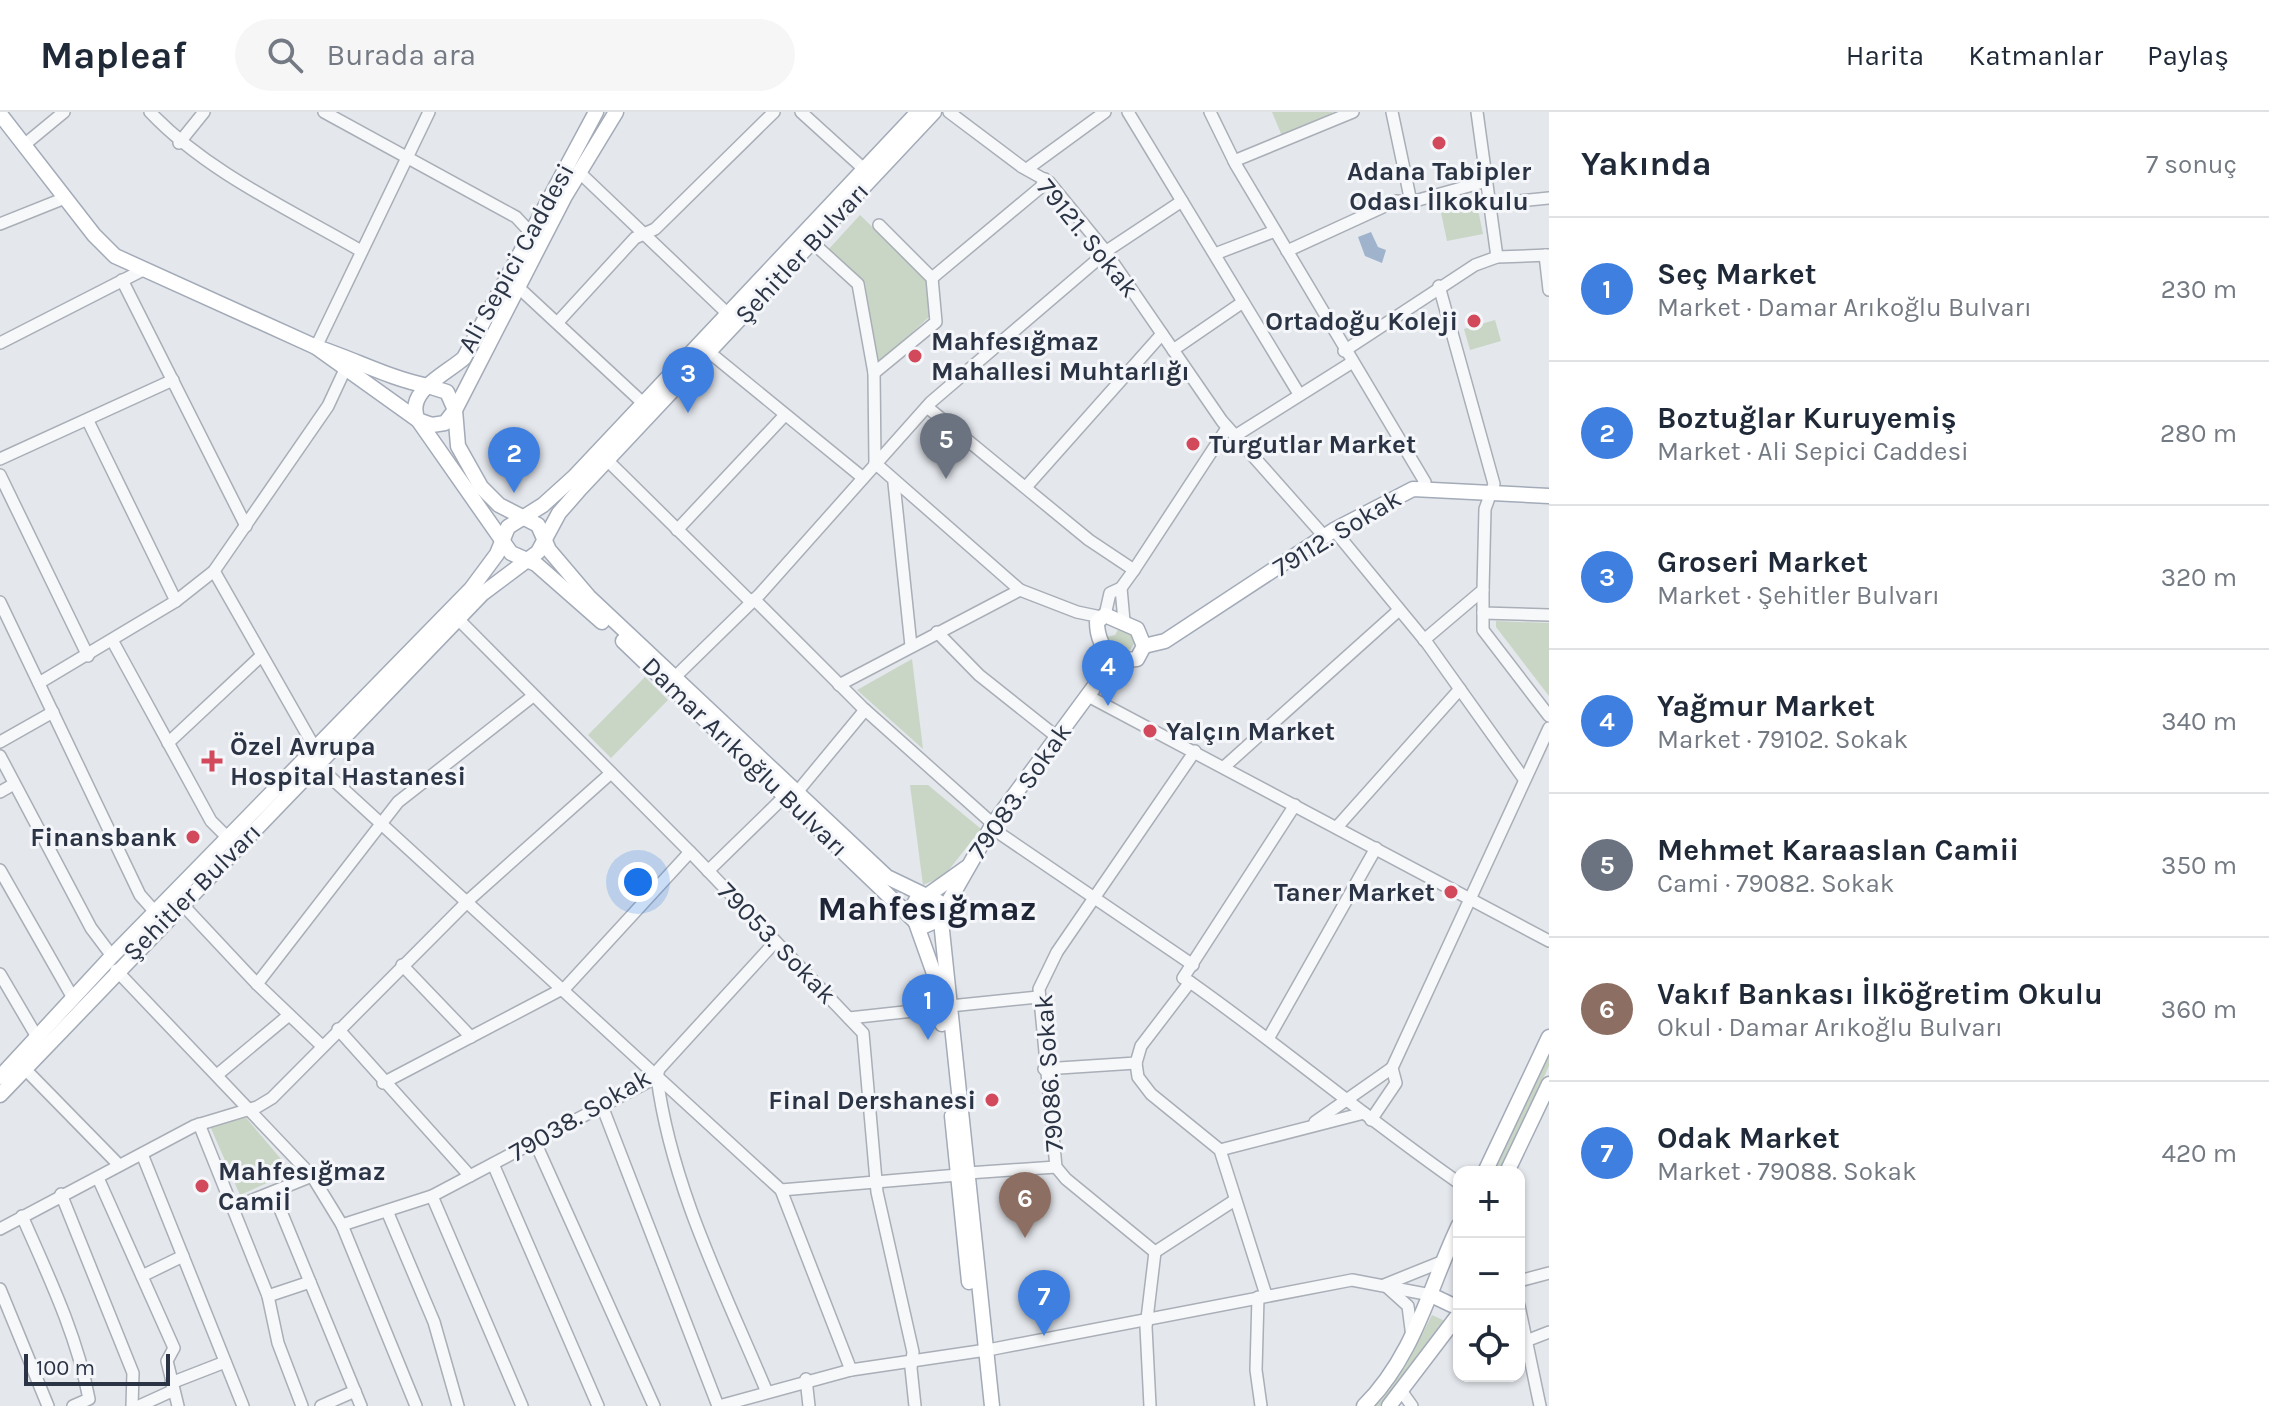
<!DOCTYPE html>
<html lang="tr">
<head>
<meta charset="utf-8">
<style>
	body { margin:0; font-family:Karla,sans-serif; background:#f6f6f7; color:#1f2937 }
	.controls { position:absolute; right:24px; bottom:24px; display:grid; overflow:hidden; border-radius:16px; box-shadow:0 2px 6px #0004 }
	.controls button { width:72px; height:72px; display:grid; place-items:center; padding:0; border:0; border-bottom:2px solid #e0e1e3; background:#fff; color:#1f2937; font:40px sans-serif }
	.scale { position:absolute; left:24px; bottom:20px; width:146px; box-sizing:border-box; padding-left:8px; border:4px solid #2b3445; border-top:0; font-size:22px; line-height:28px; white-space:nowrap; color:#2b3445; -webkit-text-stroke:6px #f4f6f9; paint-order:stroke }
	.you { position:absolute; left:638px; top:770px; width:28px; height:28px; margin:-20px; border:6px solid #fff; border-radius:50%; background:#1a73e8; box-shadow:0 0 0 12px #1a73e833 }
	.badge { display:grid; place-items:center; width:52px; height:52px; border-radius:50%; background:#db2777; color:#fff; font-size:26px; font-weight:700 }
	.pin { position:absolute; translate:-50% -66px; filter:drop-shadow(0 2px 4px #0008) }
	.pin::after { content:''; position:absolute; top:42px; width:28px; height:24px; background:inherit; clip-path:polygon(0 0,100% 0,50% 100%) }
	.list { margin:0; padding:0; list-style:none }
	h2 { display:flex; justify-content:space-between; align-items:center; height:104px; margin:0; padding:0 32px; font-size:34px }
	h2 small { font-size:26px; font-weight:400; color:#747a83 }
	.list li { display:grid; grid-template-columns:52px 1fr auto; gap:24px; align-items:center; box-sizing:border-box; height:144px; padding:0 32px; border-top:2px solid #e0e1e3 }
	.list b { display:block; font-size:30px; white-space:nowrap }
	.list p { margin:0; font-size:26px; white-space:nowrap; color:#747a83 }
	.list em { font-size:26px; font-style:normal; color:#747a83 }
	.icon { flex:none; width:44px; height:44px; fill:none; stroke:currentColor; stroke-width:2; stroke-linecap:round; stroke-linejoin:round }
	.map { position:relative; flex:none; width:1549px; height:1294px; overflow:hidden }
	header { display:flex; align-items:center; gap:48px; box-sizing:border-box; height:112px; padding:0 40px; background:#fff; border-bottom:2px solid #e0e1e3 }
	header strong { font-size:38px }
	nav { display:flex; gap:44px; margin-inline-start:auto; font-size:28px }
	.search { width:560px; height:72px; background:#f6f6f7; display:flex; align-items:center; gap:20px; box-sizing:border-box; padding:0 28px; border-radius:44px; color:#747a83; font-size:30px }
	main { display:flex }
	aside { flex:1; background:#fff }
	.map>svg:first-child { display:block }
	.green { fill:#c9d6c5 }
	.water { fill:#9fb4cc }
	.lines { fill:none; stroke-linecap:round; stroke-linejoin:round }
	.minor-casing { stroke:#a9aeb7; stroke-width:14 }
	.major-casing { stroke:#a3abb8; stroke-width:17 }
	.minor { stroke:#f7f8fa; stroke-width:11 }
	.major { stroke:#fff; stroke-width:14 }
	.poi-dot { fill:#d1495b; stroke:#f4f6f9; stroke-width:3 }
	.labels { text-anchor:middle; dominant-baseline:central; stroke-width:6; stroke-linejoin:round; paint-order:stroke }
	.poi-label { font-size:26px; font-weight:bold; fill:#2b3445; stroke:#f4f6f9; text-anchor:start }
	.street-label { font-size:26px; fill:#2b3445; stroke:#f4f6f9 }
	.district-label { font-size:34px; font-weight:bold; fill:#1d2536; stroke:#f4f6f9 }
</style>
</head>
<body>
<header>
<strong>Mapleaf</strong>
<div class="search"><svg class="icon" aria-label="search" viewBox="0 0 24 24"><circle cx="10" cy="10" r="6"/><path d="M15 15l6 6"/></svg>Burada ara</div>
<nav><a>Harita</a><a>Katmanlar</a><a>Paylaş</a></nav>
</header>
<main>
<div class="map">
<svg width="1549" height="1294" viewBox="0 0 1549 1294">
	<rect width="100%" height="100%" fill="#e4e7ec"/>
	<!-- green -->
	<g class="green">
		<path d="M1272,0H1332L1334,3L1282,24Z"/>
		<path d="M1476,88L1483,122L1447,129L1440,96Z"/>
		<path d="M860,103L927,168L930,204L878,252L865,172L828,138Z"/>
		<path d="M1495,208L1501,229L1470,238L1464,217Z"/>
		<path d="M1496,509L1549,511V584L1496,515Z"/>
		<path d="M1121,512L1126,513L1136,529L1128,541L1114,540L1106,525L1115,523Z"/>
		<path d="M912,547L923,637L857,578Z"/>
		<path d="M645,565L668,588L611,646L588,623Z"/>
		<path d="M910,673H928L981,717L944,764L923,773Z"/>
		<path d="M1549,942V954L1500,1060H1492Z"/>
		<path d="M242,1001L292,1060L240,1083L210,1014Z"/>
		<path d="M1432,1203L1445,1209L1390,1283L1380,1294H1374L1405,1255Z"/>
	</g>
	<!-- water -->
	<path class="water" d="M1371,120L1378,135L1386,138L1382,151L1365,144L1358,125Z"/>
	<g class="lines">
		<defs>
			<g id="minor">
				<path d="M150,0C208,61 289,97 361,139"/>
				<path d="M324,0L516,105L530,120"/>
				<path d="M801,0L865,58"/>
				<path d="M949,0L1022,55L1049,70L1103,136L1222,309L1324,424"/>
				<path d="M1128,0L1299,282"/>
				<path d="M1210,0L1236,53L1425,370L1421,375"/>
				<path d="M1392,0L1411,90L1487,69"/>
				<path d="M1477,0L1497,145"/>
				<path d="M179,31L204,0"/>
				<path d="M24,33L64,0"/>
				<path d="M1234,49L1353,0"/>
				<path d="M1027,57L1105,0"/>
				<path d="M579,60L728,202"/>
				<path d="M1491,92L1549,86"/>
				<path d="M0,112L65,86"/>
				<path d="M813,131L858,172L874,261L875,351"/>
				<path d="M1287,139L1396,89L1411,90"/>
				<path d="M1215,142L1275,119"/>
				<path d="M1545,143L1549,178"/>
				<path d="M932,166L1041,75L1045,67"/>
				<path d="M122,168L246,414"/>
				<path d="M518,175L644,292"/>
				<path d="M558,210L635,126L655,117L774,0"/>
				<path d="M0,231L143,158"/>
				<path d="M316,235L429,0"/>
				<path d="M1173,238L1243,190"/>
				<path d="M1344,239L1475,153L1497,145L1549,143"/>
				<path d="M709,240L862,365"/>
				<path d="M874,261L936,210L932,166L879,113"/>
				<path d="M927,295L1089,428L1134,458"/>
				<path d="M88,309L176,489"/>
				<path d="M1235,324L1351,251"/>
				<path d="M0,347L173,268"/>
				<path d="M607,348L750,489"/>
				<path d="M875,351L1020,478L1077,500L1101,505"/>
				<path d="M0,363L88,544"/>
				<path d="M894,371L911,534"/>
				<path d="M1026,375L1162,222"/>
				<path d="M677,418L784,304"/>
				<path d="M1334,418L1427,531L1524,667"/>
				<path d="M214,459L316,638"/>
				<path d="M1121,476L1124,509"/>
				<path d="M1483,478V501L1549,503"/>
				<path d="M754,487L862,595L993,712L996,719L1193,853"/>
				<path d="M0,490L140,783L156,801"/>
				<path d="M1483,501V518L1549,604"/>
				<path d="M1105,503L1110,481L1121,476L1134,458L1227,316"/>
				<path d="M458,507L695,745L863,921L877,1080L913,1240L911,1256L915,1294"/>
				<path d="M937,520L979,563L1057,625"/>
				<path d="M112,528L211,709L229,727"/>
				<path d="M1424,528L1483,478L1485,397L1494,372L1439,174"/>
				<path d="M676,564L760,482L931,290L1111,136L1182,89"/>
				<path d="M39,571L176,489L214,459L328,294L348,251"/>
				<path d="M839,573L1020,478"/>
				<path d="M1088,584L1549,829"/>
				<path d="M0,630L53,600"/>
				<path d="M168,631L261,544"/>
				<path d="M0,644L91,816L112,844"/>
				<path d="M317,653L781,1078L851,1258"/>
				<path d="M1224,655L1399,498"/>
				<path d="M798,679L865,598"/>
				<path d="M0,680L14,672"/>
				<path d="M1337,715L1460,577"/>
				<path d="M0,758L73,886"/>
				<path d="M708,759L787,682"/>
				<path d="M181,791L257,872L322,934"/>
				<path d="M402,853L471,925"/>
				<path d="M116,858L312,1064L342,1113L416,1294"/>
				<path d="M0,862L37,925"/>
				<path d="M1190,870C1282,935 1367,1007 1459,1071"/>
				<path d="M257,872L398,690L533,584"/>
				<path d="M950,894L1038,885"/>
				<path d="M849,906L941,896"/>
				<path d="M338,917L470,1064"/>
				<path d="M1268,927L1376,736"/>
				<path d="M1136,951L1138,965L1151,982L1220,1038L1266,1183"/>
				<path d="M24,956L119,1053"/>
				<path d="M1044,957L1136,951L1141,934L1190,870L1183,866L1295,693"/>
				<path d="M217,963L289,903"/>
				<path d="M657,965C671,1074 724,1178 766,1278"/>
				<path d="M383,971L566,875L690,740"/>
				<path d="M602,994L718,1294"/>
				<path d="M1371,1008L1396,971L1392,956L1549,616"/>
				<path d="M1315,1010L1392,956"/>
				<path d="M199,1012L268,1184L278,1231L302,1294"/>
				<path d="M535,1030L654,1294"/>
				<path d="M1220,1038L1364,1001"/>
				<path d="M142,1042L243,1294"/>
				<path d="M493,1052L598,1294"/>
				<path d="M968,1061L1056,1055"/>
				<path d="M98,1066L174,1236L167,1249L178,1294"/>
				<path d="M781,1078L958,1063"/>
				<path d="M273,1080L361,1294"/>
				<path d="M61,1082L133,1261L132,1294"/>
				<path d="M432,1084L522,1294"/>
				<path d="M235,1095L312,1064"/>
				<path d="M387,1099L434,1210L458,1294"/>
				<path d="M22,1104C48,1163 77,1223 89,1287L73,1294"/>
				<path d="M342,1113L432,1084L657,965L659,957L775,830"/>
				<path d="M0,1117L194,1014L257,995L272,986L471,786L611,661"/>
				<path d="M1155,1140L1066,1067L1056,1055L1039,877L1057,840L1195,639"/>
				<path d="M1155,1140L1235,1088"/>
				<path d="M142,1164L183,1144"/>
				<path d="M1519,1169L1549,1161"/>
				<path d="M1384,1173L1441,1150"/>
				<path d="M1388,1176L1408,1194L1412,1225"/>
				<path d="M0,1177L48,1294"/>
				<path d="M268,1184L310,1170"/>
				<path d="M1258,1185L1256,1258L1261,1294"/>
				<path d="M1519,1194L1540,1294"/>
				<path d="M1526,1229L1549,1220"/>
				<path d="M806,1267L809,1294"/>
				<path d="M171,1271L225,1250"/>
				<path d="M1402,1280L1412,1294"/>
				<path d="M139,1294L172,1279"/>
				<path d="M321,1294L355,1279"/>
				<path d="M719,1294L851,1258L993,1237L1352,1168L1431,1183"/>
				<path d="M1150,1294L1146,1215L1155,1140"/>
			</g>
			<g id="major">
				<path d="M616,0L565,84L455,298L458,334L481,375L499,393L538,413L549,438L589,485L887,765L939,790L992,1294"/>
				<path d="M0,2L94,123L115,144L316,235C354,247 388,266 428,274L447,280L455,298L445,311L432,313L418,308C404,280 446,262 464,246L596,0"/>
				<path d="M316,235L418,308L511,441L536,452L602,510"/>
				<path d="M1105,503L1137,517L1144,534L1137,547L1115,549C1104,539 1097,526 1097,510Z"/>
				<path d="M623,529L916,810L924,814L938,808L993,712L1102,564L1106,541"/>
				<path d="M1144,534L1165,529L1334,418L1413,377L1549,384"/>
				<path d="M942,912L937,870L911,797L918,785L928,783L966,756"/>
				<path d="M0,965L112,844L471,477L497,442L508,415L543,393L574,365L918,0"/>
				<path d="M0,983L482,482L538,440L559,401L580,377L934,0"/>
				<path d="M952,1004L969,1170"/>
				<path d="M1485,1060L1549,925"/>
				<path d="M1507,1060L1549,972"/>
				<path d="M1431,1183L1452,1193L1459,1192"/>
				<path d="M1364,1294C1415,1243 1429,1176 1459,1113"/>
				<path d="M1389,1294L1459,1202"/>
			</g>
		</defs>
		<!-- minor casing -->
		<use href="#minor" class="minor-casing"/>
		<!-- major casing -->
		<use href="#major" class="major-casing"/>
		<!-- minor -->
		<use href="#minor" class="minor"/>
		<!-- major -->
		<use href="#major" class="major"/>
	</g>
	<!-- markers -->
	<g class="poi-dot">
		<circle cx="1439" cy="31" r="8"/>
		<circle cx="1474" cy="209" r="8"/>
		<circle cx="915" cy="244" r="8"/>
		<circle cx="1193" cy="332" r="8"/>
		<circle cx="1150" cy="619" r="8"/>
		<path d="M208 637h8v8h8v8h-8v8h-8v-8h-8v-8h8z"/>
		<circle cx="193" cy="725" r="8"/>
		<circle cx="1451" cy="780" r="8"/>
		<circle cx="992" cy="988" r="8"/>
		<circle cx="202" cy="1074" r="8"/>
	</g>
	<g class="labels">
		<!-- poi labels -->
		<g class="poi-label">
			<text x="1439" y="59" text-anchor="middle">Adana Tabipler<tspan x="1439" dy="30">Odası İlkokulu</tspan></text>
			<text x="1458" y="209" text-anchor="end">Ortadoğu Koleji</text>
			<text x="931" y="229">Mahfesığmaz<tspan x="931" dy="30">Mahallesi Muhtarlığı</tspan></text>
			<text x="1209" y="332">Turgutlar Market</text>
			<text x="1166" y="619">Yalçın Market</text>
			<text x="230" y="634">Özel Avrupa<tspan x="230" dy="30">Hospital Hastanesi</tspan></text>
			<text x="177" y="725" text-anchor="end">Finansbank</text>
			<text x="1435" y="780" text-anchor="end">Taner Market</text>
			<text x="976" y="988" text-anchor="end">Final Dershanesi</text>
			<text x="218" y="1059">Mahfesığmaz<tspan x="218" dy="30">Camiİ</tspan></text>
		</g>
		<!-- street labels -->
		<g class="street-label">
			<text transform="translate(1088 126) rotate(51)">79121. Sokak</text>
			<text transform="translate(802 141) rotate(-47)">Şehitler Bulvarı</text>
			<text transform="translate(516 146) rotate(-61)">Ali Sepici Caddesi</text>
			<text transform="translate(1337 421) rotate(-31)">79112. Sokak</text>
			<text transform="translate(745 645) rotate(44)">Damar Arıkoğlu Bulvarı</text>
			<text transform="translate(1020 679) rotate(-55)">79083. Sokak</text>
			<text transform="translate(192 780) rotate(-45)">Şehitler Bulvarı</text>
			<text transform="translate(777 831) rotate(46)">79053. Sokak</text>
			<text transform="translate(1049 961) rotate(-94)">79086. Sokak</text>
			<text transform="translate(580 1003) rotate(-30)">79038. Sokak</text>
		</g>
		<!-- district labels -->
		<g class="district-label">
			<text x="927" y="797">Mahfesığmaz</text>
		</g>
	</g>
</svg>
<div class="controls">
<button>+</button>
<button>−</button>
<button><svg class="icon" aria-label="locate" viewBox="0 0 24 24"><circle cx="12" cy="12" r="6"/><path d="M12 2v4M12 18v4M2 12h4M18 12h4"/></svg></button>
</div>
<div class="scale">100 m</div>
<div class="you"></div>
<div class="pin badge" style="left:928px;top:928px;background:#3f7fe0">1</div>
<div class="pin badge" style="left:514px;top:381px;background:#3f7fe0">2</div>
<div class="pin badge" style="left:688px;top:301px;background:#3f7fe0">3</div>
<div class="pin badge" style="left:1108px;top:594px;background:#3f7fe0">4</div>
<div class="pin badge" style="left:946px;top:367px;background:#6b7280">5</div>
<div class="pin badge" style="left:1025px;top:1126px;background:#8d6e63">6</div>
<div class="pin badge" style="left:1044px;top:1224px;background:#3f7fe0">7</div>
</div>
<aside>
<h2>Yakında<small>7 sonuç</small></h2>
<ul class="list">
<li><span class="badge" style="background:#3f7fe0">1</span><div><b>Seç Market</b><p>Market · Damar Arıkoğlu Bulvarı</p></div><em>230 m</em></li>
<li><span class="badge" style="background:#3f7fe0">2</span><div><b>Boztuğlar Kuruyemiş</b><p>Market · Ali Sepici Caddesi</p></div><em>280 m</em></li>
<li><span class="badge" style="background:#3f7fe0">3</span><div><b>Groseri Market</b><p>Market · Şehitler Bulvarı</p></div><em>320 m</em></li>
<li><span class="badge" style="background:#3f7fe0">4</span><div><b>Yağmur Market</b><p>Market · 79102. Sokak</p></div><em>340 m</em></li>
<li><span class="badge" style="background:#6b7280">5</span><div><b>Mehmet Karaaslan Camii</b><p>Cami · 79082. Sokak</p></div><em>350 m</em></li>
<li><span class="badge" style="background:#8d6e63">6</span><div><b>Vakıf Bankası İlköğretim Okulu</b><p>Okul · Damar Arıkoğlu Bulvarı</p></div><em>360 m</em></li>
<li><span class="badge" style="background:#3f7fe0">7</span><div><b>Odak Market</b><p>Market · 79088. Sokak</p></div><em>420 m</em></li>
</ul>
</aside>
</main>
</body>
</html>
